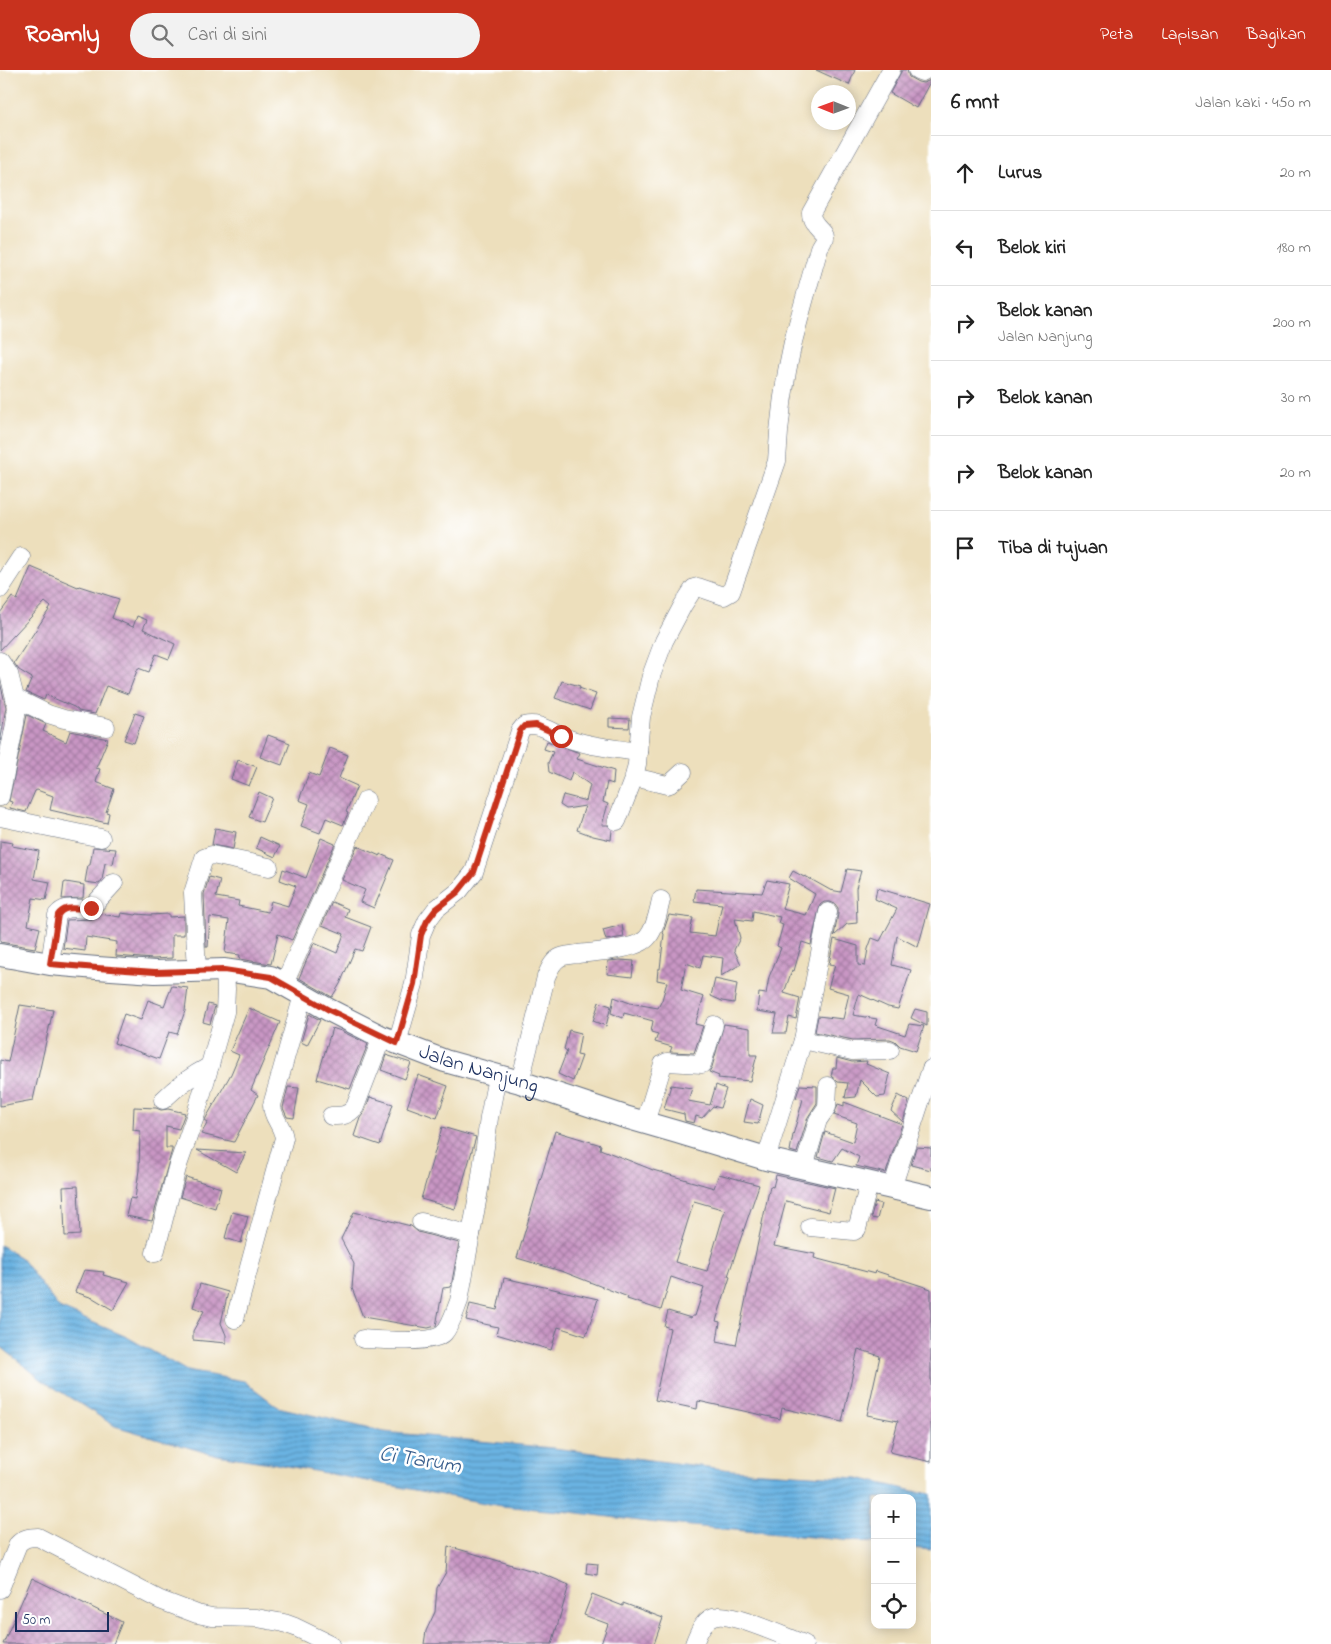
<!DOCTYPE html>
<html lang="id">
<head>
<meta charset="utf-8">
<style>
	body { margin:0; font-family:"Indie Flower",sans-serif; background:#f2f2f2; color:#222 }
	.controls { position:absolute; right:15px; bottom:15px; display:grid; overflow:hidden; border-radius:10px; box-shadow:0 2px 12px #0003 }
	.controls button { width:45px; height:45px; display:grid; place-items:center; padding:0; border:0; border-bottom:1px solid #e0e0e0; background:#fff; color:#222; font:25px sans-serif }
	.compass { position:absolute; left:811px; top:15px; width:45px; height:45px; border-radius:50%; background:#fff; box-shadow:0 2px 12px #0003; rotate:271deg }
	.scale { position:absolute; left:15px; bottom:12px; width:94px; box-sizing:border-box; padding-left:5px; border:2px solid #1b2f5e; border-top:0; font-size:14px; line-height:18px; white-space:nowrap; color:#1b2f5e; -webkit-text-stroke:4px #fff; paint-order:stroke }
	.stop { position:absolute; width:15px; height:15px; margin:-11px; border:4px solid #c8321e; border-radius:50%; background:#fff }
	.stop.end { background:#c8321e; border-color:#fff; box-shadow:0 1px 5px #0008 }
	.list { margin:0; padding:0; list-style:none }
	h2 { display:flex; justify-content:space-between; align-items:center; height:65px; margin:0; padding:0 20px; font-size:21px }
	h2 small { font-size:16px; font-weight:400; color:#767676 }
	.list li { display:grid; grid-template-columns:32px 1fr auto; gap:15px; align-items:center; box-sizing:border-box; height:75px; padding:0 20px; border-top:1px solid #e0e0e0 }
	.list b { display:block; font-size:19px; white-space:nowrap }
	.list p { margin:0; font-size:16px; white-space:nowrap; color:#767676 }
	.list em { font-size:16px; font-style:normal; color:#767676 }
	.icon { flex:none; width:28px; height:28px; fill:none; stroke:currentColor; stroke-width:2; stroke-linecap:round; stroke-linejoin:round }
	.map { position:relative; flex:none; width:931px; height:1574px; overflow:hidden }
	header { display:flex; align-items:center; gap:30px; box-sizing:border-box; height:70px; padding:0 25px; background:#c8321e; color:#fff }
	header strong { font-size:24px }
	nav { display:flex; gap:28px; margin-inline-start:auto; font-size:18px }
	.search { width:350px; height:45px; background:#f2f2f2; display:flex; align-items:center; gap:12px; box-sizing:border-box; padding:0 18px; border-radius:28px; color:#767676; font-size:19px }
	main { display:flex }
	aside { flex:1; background:#fff }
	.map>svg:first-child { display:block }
	.water { fill:url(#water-rules); stroke:#4271a0 }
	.building { fill:url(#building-cross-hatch); fill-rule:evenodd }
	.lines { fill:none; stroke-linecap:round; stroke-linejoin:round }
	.minor-casing { stroke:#646d7f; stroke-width:19 }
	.major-casing { stroke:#646d7f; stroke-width:24 }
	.minor { stroke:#fff; stroke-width:18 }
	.major { stroke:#fff; stroke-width:22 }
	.route { stroke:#c8321e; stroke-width:6 }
	.labels { text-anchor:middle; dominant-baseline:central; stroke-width:5; stroke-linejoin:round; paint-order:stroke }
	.street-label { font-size:21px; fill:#1b2f5e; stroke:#fff }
	.water-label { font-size:22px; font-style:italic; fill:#375d8c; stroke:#fff }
</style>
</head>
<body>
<header>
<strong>Roamly</strong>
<div class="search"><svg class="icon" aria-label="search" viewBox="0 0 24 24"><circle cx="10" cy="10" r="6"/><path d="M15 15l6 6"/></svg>Cari di sini</div>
<nav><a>Peta</a><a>Lapisan</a><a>Bagikan</a></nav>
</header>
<main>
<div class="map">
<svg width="931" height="1574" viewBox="0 0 931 1574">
	<defs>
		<pattern id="water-rules" width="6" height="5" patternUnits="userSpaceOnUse" patternTransform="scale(1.25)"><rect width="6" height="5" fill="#6ab3e2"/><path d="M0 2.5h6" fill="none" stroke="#5692ba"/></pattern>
		<pattern id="building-cross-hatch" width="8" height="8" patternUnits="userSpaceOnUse" patternTransform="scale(1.25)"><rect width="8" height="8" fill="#c996c4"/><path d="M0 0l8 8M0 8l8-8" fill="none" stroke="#a27ba2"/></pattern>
	</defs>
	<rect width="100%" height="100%" fill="#fff"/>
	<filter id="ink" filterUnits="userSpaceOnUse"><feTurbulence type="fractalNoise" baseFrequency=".02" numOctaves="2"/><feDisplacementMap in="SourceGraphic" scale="10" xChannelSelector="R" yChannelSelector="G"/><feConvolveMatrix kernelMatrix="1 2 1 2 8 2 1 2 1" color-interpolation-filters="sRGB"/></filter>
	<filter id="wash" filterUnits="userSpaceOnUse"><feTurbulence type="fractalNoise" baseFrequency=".0096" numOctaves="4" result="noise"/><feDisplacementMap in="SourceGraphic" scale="20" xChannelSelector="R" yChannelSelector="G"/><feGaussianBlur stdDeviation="1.12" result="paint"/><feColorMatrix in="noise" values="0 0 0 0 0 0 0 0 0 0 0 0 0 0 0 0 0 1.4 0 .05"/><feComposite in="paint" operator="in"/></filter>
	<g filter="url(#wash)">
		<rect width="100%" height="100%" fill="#eddfbc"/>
		<!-- water -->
		<path class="water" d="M0,1175L21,1188L59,1238L127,1267L187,1301L244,1311L278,1337L384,1362L553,1378L731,1400L858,1408L918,1422L931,1423V1480L912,1478V1428H875V1473L648,1452L571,1442L501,1436L277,1394L211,1384L115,1356L42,1310L0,1276Z"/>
		<g id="blocks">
			<!-- building -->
			<g class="building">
				<path d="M816,0H855L849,15Z"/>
				<path d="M902,0H907L909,7L918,12L923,13L931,10L916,38L890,23Z"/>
				<path d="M31,497L78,517L79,516L119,529L112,548L133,557L137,546L147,550L143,559L175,574L169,589L156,584L149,602L138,598L128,624L106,616L95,644L78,641V640L74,637L46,625L44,630L26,622L32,608L19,600L14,593L51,537L45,532L0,580V543L12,527L17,530Z"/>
				<path d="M562,611L580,616L579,618L596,624L590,640L555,628Z"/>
				<path d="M0,612L6,637L0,674Z"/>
				<path d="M135,643L144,646L134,673L124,670Z"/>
				<path d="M27,645L46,654L43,661L66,672L70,661L108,669L96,698L100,699L96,712L114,719L106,742L109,743L107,753L50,740L53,726L37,720L35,721L26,742L10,738L12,732L9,731Z"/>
				<path d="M609,648L630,649L629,658L609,657Z"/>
				<path d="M268,665L290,673L282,695L260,687Z"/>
				<path d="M547,671L580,683L577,689L614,701L613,714L607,712L603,732L608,734L602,755H608L612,760L611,770L593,766L577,760L585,736L566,739L560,735L563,725L586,731L590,715L572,702L569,711L549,702L548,693L553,682L544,679Z"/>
				<path d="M330,678L348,685L339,708L357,716L346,742L348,743L343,755L326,748L320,763L301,756L309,734L299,730L309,703L319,707Z"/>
				<path d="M238,690L257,697L249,716L231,709Z"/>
				<path d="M259,722L272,728L262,752L249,747Z"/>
				<path d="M215,758L236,762L233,779L212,775Z"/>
				<path d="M260,767L280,776L275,787L256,778Z"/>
				<path d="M321,768L335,774L292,870L278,864L271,894L239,889L240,885L225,883L229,850L210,847L208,877H206L204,824L209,807L220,810L216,827L239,831L238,836L268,842L271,831L288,836L296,816L280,810L283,799L306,808Z"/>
				<path d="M0,771L13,773L12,776L39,781L34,809L50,812L46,830L33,828L28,855L40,858L35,878L0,872Z"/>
				<path d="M357,776L380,786V784L394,790L374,838L360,832L365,820L342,810Z"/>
				<path d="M93,777L116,779L113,794L105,793L102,810L99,814L85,812L88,795H90Z"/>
				<path d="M847,799L861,801L856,818L857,853L847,854L834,866L838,844V838L835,834L830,832H824L820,835L811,875L802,872L794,901L792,900L784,923L800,928L796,949L789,947L786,963H773L777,944L757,941L759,923L766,924L769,907L781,878L777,876L783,855L778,853L780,847L753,841L752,851L735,849L740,868L734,880L741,894L721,906L723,888L703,885L700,898L686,893L681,920L704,927L695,954L703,956L694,983L670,982L672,977L655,972L658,964L651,962L653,951L624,943L623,948L611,943L614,927L630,933L658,938L662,930L667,912L657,910L658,899H660L664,864L663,863L669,845L693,848L690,863L715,866L722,834L694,831L696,819L762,823L767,810L789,814L782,839L806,845L815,824L789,808L793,801L804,807L805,806L830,820L841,822Z"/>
				<path d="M66,812L84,815L83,828L62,829L64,813Z"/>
				<path d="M877,818L930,834L918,877L897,866L892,895L911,900L898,939L888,937L859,924L853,945L877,949L875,955L905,965L909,954L924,956L916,981L900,976L895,971L890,969L853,970L815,962L818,946L843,949L849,924L828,918L835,895L829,894L834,869L858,876V895L865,896L868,879L872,868L880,871L897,839L875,829Z"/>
				<path d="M332,832L348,839L345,847L371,857L362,881L355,879L340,914L332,927L299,908L314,873L337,883L344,864L322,855Z"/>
				<path d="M121,843L136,845L137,844L149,845L169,844V847L184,846V865H172V888L153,889L116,886L117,872L86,867L85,881L63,878L67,850L93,849L100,844L120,847Z"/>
				<path d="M622,855L624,867L606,870L603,860Z"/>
				<path d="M620,890L634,891L632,907L607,904L608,891Z"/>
				<path d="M715,909L737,914L734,933L722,931L711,926Z"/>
				<path d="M172,916L188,918L185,941L177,964L169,962L159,989L114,973L124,944L141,950L148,930L164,936Z"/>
				<path d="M599,932L611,936L606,956L593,951Z"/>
				<path d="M208,934L215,936L210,954L203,952Z"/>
				<path d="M20,935L53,940L33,1030L0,1036V990L8,992Z"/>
				<path d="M249,938L280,952L251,1020L258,1025L234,1072L201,1064L208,1052L205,1050L206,1048L231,1004L239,985L230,981Z"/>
				<path d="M915,939L927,942V956L911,948Z"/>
				<path d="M309,944L320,950L307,975L301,972Z"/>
				<path d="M724,954L750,958V985H757L750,1011L718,1008L719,1006L709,1002L712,997Z"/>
				<path d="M332,958L341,961L368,974L350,1019L317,1009Z"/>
				<path d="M569,960L581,963L577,985L582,986L573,1011L558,1004L567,981L564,979Z"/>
				<path d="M386,985L411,993L405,1009L381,1000Z"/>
				<path d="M837,988L852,992L867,991L866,994L890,1004L885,1026L877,1027L860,1010L856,1027L845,1028L848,1013L838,1012L831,1006L833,998H836Z"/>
				<path d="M418,1005L448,1016L437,1048L407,1037Z"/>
				<path d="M671,1015L692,1018L688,1031L710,1035L716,1015L726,1019L720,1038L713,1036L702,1048L696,1046L694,1053L685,1051L684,1044L664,1039Z"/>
				<path d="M800,1015L817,1016V1033L808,1047L797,1083L790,1081L793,1065L803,1029L796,1028Z"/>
				<path d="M288,1017L299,1018L294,1048L287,1047L283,1038Z"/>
				<path d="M898,1025L909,1031L903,1052L891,1041Z"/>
				<path d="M370,1027L393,1034L380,1075L354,1066L360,1048L365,1041Z"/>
				<path d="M750,1029L763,1035L758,1054L744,1052Z"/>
				<path d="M844,1032L902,1054L886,1103L856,1096L859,1087L842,1078L833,1091L818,1087L825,1062L853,1072L857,1053L834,1045L838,1034L844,1036Z"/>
				<path d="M134,1037L156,1038L161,1040L168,1039L185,1043L179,1059L166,1056V1078H172V1080L152,1151L126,1146L130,1128L135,1129L139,1100L140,1061L133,1060Z"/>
				<path d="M442,1057L476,1067L455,1139L421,1129Z"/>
				<path d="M555,1061L601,1075L600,1079L653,1100L714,1118L719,1104L759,1115L728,1206L730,1207L716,1251L720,1252L717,1271L736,1275L770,1116L773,1117L776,1105L835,1118L829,1142L786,1131L774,1176L815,1184L814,1188L875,1204L876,1201L931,1219V1392L890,1382L898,1351L867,1345L880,1286L858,1279L842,1352L782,1338L780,1349L698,1331L697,1339L655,1330L670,1258L664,1256L668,1241L691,1248L692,1246H695L704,1218L671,1207L661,1240L627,1229L628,1227L564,1202L517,1188ZM694,1131L725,1140L707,1201L675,1192Z"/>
				<path d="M916,1077L931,1078V1100L911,1095Z"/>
				<path d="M197,1080L246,1083L236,1102Z"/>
				<path d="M186,1107L221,1118L215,1138L180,1127Z"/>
				<path d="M78,1116L80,1165L65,1166L63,1117Z"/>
				<path d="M875,1132L881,1134L877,1149L871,1148Z"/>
				<path d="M232,1142L248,1146L241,1173L225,1168Z"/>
				<path d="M354,1142L411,1156L418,1162L459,1173L451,1217L443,1218L436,1256L428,1258L363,1247L352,1218L354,1194L341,1169Z"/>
				<path d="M84,1200L104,1202L103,1205L129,1212L113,1240L93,1228L75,1222Z"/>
				<path d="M504,1208L598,1229L586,1266L558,1257L551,1280L496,1264L498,1257L466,1250L470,1234L497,1240Z"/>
				<path d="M200,1214L228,1222L221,1253L226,1265V1273L193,1270V1261L204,1241L193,1237Z"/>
				<path d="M448,1476L543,1504L569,1515L552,1574H424L426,1561L435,1542L437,1518L446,1502Z"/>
				<path d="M587,1493L598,1494L597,1505L586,1503Z"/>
				<path d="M32,1508L122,1552L113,1574H3Z"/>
				<path d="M592,1524L623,1536V1533L663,1548L654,1574H601L608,1554L584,1545Z"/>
			</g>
		</g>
	</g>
	<g filter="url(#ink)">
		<use href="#blocks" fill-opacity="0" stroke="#646d7f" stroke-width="1"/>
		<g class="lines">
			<defs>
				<g id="minor">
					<path d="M917,0L922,2L926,0"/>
					<path d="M0,519L21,487"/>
					<path d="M0,591L9,604L17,636L15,654L0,727"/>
					<path d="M15,628L48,644L64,649L106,657"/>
					<path d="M634,707L667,715L670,714L683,702"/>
					<path d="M0,747L101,768"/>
					<path d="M617,751L634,707L637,694L641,647L651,606L664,571L683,535L694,518L698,517L724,526L731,522L777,391C779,351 784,311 793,272C801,241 810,210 819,178C820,175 824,171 824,167C825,160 811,156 811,143L891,0"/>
					<path d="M50,894L57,845C67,833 79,841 91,838L114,813"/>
					<path d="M197,901L193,823L204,788L212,785L269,797"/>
					<path d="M284,914L366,730"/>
					<path d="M803,970L852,981L890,980"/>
					<path d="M397,973L414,914L421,865L427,851L436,839L459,821L474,802L520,661L524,656C538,652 549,661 561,666C586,676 612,678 638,682"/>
					<path d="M520,1012L546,907C549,900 552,892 559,888C564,885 572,885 578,884C594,882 638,880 648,867C656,857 658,842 661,830"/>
					<path d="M163,1030C177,1016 193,1005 210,996"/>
					<path d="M331,1046C342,1046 348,1046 355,1037L382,967"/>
					<path d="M645,1053L663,994L667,992L702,994L714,955"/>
					<path d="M766,1089L803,970L828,842"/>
					<path d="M804,1097L818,1050L827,1037L828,1016"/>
					<path d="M892,1118L931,999"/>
					<path d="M421,1152L471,1165"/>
					<path d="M810,1157L854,1161L857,1159L869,1114"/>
					<path d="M155,1183L177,1098L196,1044L225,942L226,919L225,900"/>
					<path d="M235,1249L284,1068C282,1054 272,1048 272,1035L303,925"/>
					<path d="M363,1269C379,1270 434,1274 444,1263C451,1255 455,1241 459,1231L479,1120L489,1048L497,1007"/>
					<path d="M0,1519L18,1474C24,1468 29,1467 38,1467L160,1530L197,1544L212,1547L257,1548L284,1553L295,1557L330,1574"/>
					<path d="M694,1574C698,1563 704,1547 718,1546C735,1544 785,1567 804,1574"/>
				</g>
				<g id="major">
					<path id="s1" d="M0,885L50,894L97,898L155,902L225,900L271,907L329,940L382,967L445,991L520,1012L625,1047L677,1062L766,1089L931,1127"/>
				</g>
			</defs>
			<!-- minor casing -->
			<use href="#minor" class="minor-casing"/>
			<!-- major casing -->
			<use href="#major" class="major-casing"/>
			<!-- minor -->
			<use href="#minor" class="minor"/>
			<!-- major -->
			<use href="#major" class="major"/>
		</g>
	</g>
	<g class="lines" filter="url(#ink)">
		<!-- route -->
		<path class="route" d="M91,838C79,841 66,833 58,845L50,894L97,898L155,902L224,900L271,907L329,940L397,973L414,914L421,865L427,851L436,839L458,822L474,802L520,661L524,656L536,655L561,666"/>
	</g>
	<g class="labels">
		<!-- street labels -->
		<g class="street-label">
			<text stroke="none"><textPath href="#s1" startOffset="501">Jalan Nanjung</textPath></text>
		</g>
		<!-- water labels -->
		<g class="water-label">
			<text transform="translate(420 1391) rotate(9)">Ci Tarum</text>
		</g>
	</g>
</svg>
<div class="controls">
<button>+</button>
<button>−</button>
<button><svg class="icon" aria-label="locate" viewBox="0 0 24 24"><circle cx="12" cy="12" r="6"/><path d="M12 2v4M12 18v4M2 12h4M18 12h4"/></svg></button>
</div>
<svg class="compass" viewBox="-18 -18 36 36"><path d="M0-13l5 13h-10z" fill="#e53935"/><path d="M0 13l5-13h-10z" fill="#767676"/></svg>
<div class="scale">50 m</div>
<div class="stop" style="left:561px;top:666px"></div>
<div class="stop end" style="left:91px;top:838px"></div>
</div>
<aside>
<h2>6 mnt<small>Jalan kaki · 450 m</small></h2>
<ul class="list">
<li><svg class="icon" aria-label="ahead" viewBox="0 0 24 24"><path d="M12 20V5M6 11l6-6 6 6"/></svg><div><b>Lurus</b></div><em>20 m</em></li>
<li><svg class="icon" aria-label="left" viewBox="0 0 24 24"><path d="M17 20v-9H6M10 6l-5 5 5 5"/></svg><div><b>Belok kiri</b></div><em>180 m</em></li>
<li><svg class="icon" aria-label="right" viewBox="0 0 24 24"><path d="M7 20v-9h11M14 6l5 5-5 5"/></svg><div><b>Belok kanan</b><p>Jalan Nanjung</p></div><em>200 m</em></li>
<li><svg class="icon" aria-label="right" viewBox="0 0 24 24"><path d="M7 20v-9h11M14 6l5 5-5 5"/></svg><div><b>Belok kanan</b></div><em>30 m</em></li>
<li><svg class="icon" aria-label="right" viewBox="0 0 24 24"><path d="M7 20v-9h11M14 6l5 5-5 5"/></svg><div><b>Belok kanan</b></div><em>20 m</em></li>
<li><svg class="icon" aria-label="arrive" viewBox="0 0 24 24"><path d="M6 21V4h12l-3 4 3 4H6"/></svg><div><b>Tiba di tujuan</b></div></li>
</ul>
</aside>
</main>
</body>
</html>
